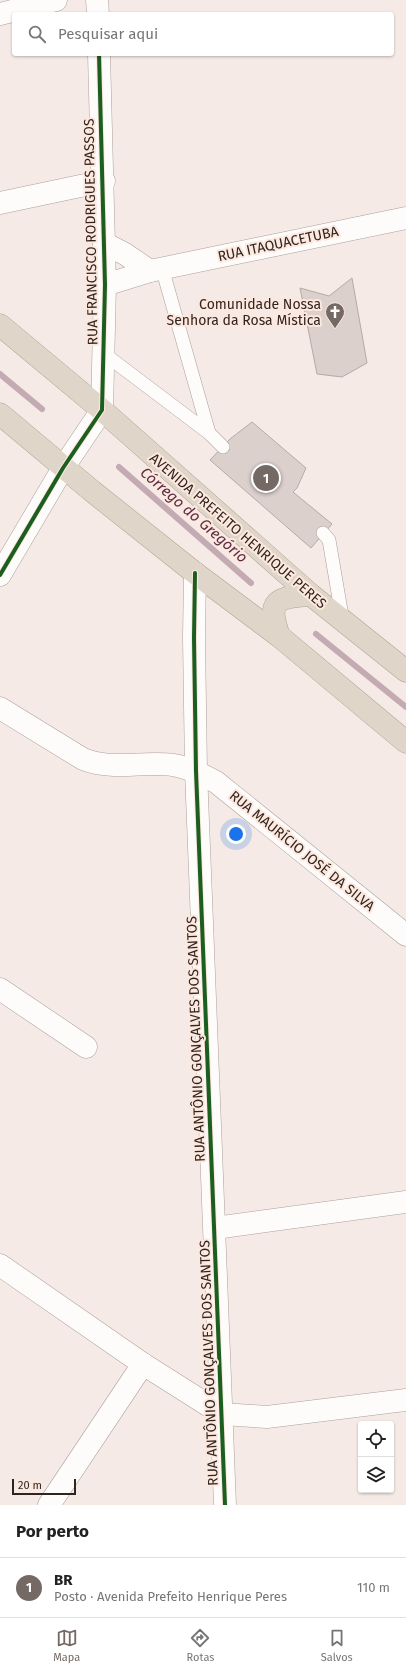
<!DOCTYPE html>
<html lang="pt">
<head>
<meta charset="utf-8">
<style>
	body { margin:0; font-family:"Fira Sans",sans-serif; background:#f2f2f2; color:#222 }
	.controls { position:absolute; right:12px; bottom:12px; display:grid; overflow:hidden; border-radius:4px; box-shadow:0 1px 3px #0004 }
	.controls button { width:36px; height:36px; display:grid; place-items:center; padding:0; border:0; border-bottom:1px solid #e0e0e0; background:#fff; color:#222; font:20px sans-serif }
	.scale { position:absolute; left:12px; bottom:10px; width:64px; box-sizing:border-box; padding-left:4px; border:2px solid #30241e; border-top:0; font-size:11px; line-height:14px; white-space:nowrap; color:#30241e; -webkit-text-stroke:3px #fce8de; paint-order:stroke }
	.you { position:absolute; left:236px; top:834px; width:14px; height:14px; margin:-10px; border:3px solid #fff; border-radius:50%; background:#1a73e8; box-shadow:0 0 0 6px #1a73e833 }
	.badge { display:grid; place-items:center; width:26px; height:26px; border-radius:50%; background:#756964; color:#fff; font-size:13px; font-weight:700 }
	.pin { position:absolute; translate:-50% -50%; border:2px solid #fff; box-shadow:0 1px 4px #0006 }
	.list { margin:0; padding:0; list-style:none }
	h2 { display:flex; justify-content:space-between; align-items:center; height:52px; margin:0; padding:0 16px; font-size:17px }
	h2 small { font-size:13px; font-weight:400; color:#767676 }
	.list li { display:grid; grid-template-columns:26px 1fr auto; gap:12px; align-items:center; box-sizing:border-box; height:60px; padding:0 16px; border-top:1px solid #e0e0e0 }
	.list b { display:block; font-size:15px; white-space:nowrap }
	.list p { margin:0; font-size:13px; white-space:nowrap; color:#767676 }
	.list em { font-size:13px; font-style:normal; color:#767676 }
	.icon { flex:none; width:22px; height:22px; fill:none; stroke:currentColor; stroke-width:2; stroke-linecap:round; stroke-linejoin:round }
	.map { position:relative; flex:none; width:406px; height:1505px; overflow:hidden }
	.search { position:absolute; background:#fff; box-shadow:0 1px 3px #0004; left:12px; right:12px; top:12px; height:44px; display:flex; align-items:center; gap:10px; box-sizing:border-box; padding:0 14px; border-radius:4px; color:#767676; font-size:15px }
	.sheet { height:112px; background:#fff }
	nav { display:flex; justify-content:space-around; align-items:center; box-sizing:border-box; height:56px; border-top:1px solid #e0e0e0; background:#fff; font-size:11px; color:#767676 }
	nav a { display:grid; justify-items:center; gap:2px }
	nav .on { color:#756964 }
	.map>svg:first-child { display:block }
	.lines { fill:none; stroke-linecap:round; stroke-linejoin:round }
	.stream { stroke:#c4aab2; stroke-width:6 }
	.building { fill:#dcd0cd; stroke:#b6aaa8 }
	.lane-casing { stroke:#aba09b; stroke-width:14 }
	.street-casing { stroke:#aba09b; stroke-width:23 }
	.highway-casing { stroke:#b1a495; stroke-width:23 }
	.lane { stroke:#fefcfb; stroke-width:13 }
	.street { stroke:#fefcfb; stroke-width:22 }
	.highway { stroke:#dfd6c9; stroke-width:22 }
	.cycleway-casing { stroke:#fce8de; stroke-width:6 }
	.cycleway { stroke:#1b5e20; stroke-width:4 }
	.labels { text-anchor:middle; dominant-baseline:central; stroke-width:4; stroke-linejoin:round; paint-order:stroke }
	.street-label { font-size:14px; fill:#30241e; stroke:#fce8de }
	.poi-label { font-size:14px; fill:#30241e; stroke:#fce8de; text-anchor:end }
	.water-label { font-size:15px; font-style:italic; fill:#5c2e45; stroke:#fce8de }
</style>
</head>
<body>
<div class="map">
<svg width="406" height="1505" viewBox="0 0 406 1505">
	<rect width="100%" height="100%" fill="#f5eae5"/>
	<g class="lines">
		<!-- stream -->
		<g class="stream">
			<path d="M0,374L42,409"/>
			<path d="M119,467L251,583"/>
			<path d="M316,634L406,707"/>
		</g>
	</g>
	<!-- building -->
	<g class="building">
		<path d="M352,278L367,363L342,377L317,374L300,288L329,296Z"/>
		<path d="M252,422L306,468L297,488L293,492L332,524L311,548L210,460L230,439Z"/>
	</g>
	<g class="lines">
		<defs>
			<g id="lane">
				<path d="M162,268L209,433"/>
				<path d="M103,353L209,433L223,447"/>
				<path d="M323,533L329,540L343,622"/>
			</g>
			<g id="street">
				<path d="M97,0L98,14"/>
				<path d="M0,14L56,0"/>
				<path d="M0,203L104,181"/>
				<path d="M104,243L125,254L150,271"/>
				<path d="M105,285L150,271L406,218"/>
				<path d="M195,573L194,638L196,771L225,1505"/>
				<path d="M0,575L63,468L102,410L105,285L99,54"/>
				<path d="M0,708L83,759C114,771 142,761 173,765C188,767 203,775 216,782L406,935"/>
				<path d="M0,989L86,1047"/>
				<path d="M215,1228L406,1202"/>
				<path d="M0,1265L143,1364L222,1414L267,1417L406,1400"/>
				<path d="M49,1505L143,1364"/>
			</g>
			<g id="highway">
				<path d="M0,325L102,410L311,595L406,671"/>
				<path d="M0,414L92,491L195,573L279,636L406,742"/>
				<path d="M279,636C266,600 277,597 311,595"/>
			</g>
		</defs>
		<!-- lane casing -->
		<use href="#lane" class="lane-casing"/>
		<!-- street casing -->
		<use href="#street" class="street-casing"/>
		<!-- highway casing -->
		<use href="#highway" class="highway-casing"/>
		<!-- lane -->
		<use href="#lane" class="lane"/>
		<!-- street -->
		<use href="#street" class="street"/>
		<!-- highway -->
		<use href="#highway" class="highway"/>
		<defs>
			<g id="cycleway">
				<path d="M195,573L194,638L196,771L225,1505"/>
				<path d="M0,575L63,468L102,410L105,285L99,54"/>
			</g>
		</defs>
		<!-- cycleway casing -->
		<use href="#cycleway" class="cycleway-casing"/>
		<!-- cycleway -->
		<use href="#cycleway" class="cycleway"/>
	</g>
	<!-- icons -->
	<defs>
		<symbol id="church-pin" viewBox="-11 -11 22 30"><path d="M0 17L-7.5 6A9.5 9.5 0 1 1 7.5 6Z" fill="#756964" stroke="#fce8de"/><path d="M-1.2-6h2.4v3.5h3.3v2.4h-3.3V6h-2.4V-.1h-3.3v-2.4h3.3Z" fill="#fff"/></symbol>
	</defs>
	<g fill-rule="evenodd">
		<use href="#church-pin" x="324" y="301" width="22" height="30"/>
	</g>
	<g class="labels">
		<!-- street labels -->
		<g class="street-label">
			<text transform="translate(91 232) rotate(-91)">RUA FRANCISCO RODRIGUES PASSOS</text>
			<text transform="translate(278 244) rotate(-12)">RUA ITAQUACETUBA</text>
			<text transform="translate(238 531) rotate(41)">AVENIDA PREFEITO HENRIQUE PERES</text>
			<text transform="translate(302 851) rotate(39)">RUA MAURÍCIO JOSÉ DA SILVA</text>
			<text transform="translate(196 1039) rotate(-92)">RUA ANTÔNIO GONÇALVES DOS SANTOS</text>
			<text transform="translate(209 1363) rotate(-92)">RUA ANTÔNIO GONÇALVES DOS SANTOS</text>
		</g>
		<!-- poi labels -->
		<g class="poi-label">
			<text x="321" y="304">Comunidade Nossa<tspan x="321" dy="16">Senhora da Rosa Mística</tspan></text>
		</g>
		<!-- water labels -->
		<g class="water-label">
			<text transform="translate(194 515) rotate(41)">Córrego do Gregório</text>
		</g>
	</g>
</svg>
<div class="controls">
<button><svg class="icon" aria-label="locate" viewBox="0 0 24 24"><circle cx="12" cy="12" r="6"/><path d="M12 2v4M12 18v4M2 12h4M18 12h4"/></svg></button>
<button><svg class="icon" aria-label="layers" viewBox="0 0 24 24"><path d="M12 4l9 5-9 5-9-5zM3 14l9 5 9-5"/></svg></button>
</div>
<div class="scale">20 m</div>
<div class="you"></div>
<div class="pin badge" style="left:266px;top:478px">1</div>
<div class="search"><svg class="icon" aria-label="search" viewBox="0 0 24 24"><circle cx="10" cy="10" r="6"/><path d="M15 15l6 6"/></svg>Pesquisar aqui</div>
</div>
<section class="sheet">
<h2>Por perto<small></small></h2>
<ul class="list">
<li><span class="badge">1</span><div><b>BR</b><p>Posto · Avenida Prefeito Henrique Peres</p></div><em>110 m</em></li>
</ul>
</section>
<nav>
<a class="on"><svg class="icon" aria-label="map" viewBox="0 0 24 24"><path d="M3 6l6-2 6 2 6-2v14l-6 2-6-2-6 2zM9 4v14M15 6v14"/></svg>Mapa</a>
<a><svg class="icon" aria-label="directions" viewBox="0 0 24 24"><path d="M12 3l9 9-9 9-9-9zM9 14v-3h6M13 9l2 2-2 2"/></svg>Rotas</a>
<a><svg class="icon" aria-label="saved" viewBox="0 0 24 24"><path d="M7 4h10v16l-5-4-5 4z"/></svg>Salvos</a>
</nav>
</body>
</html>
